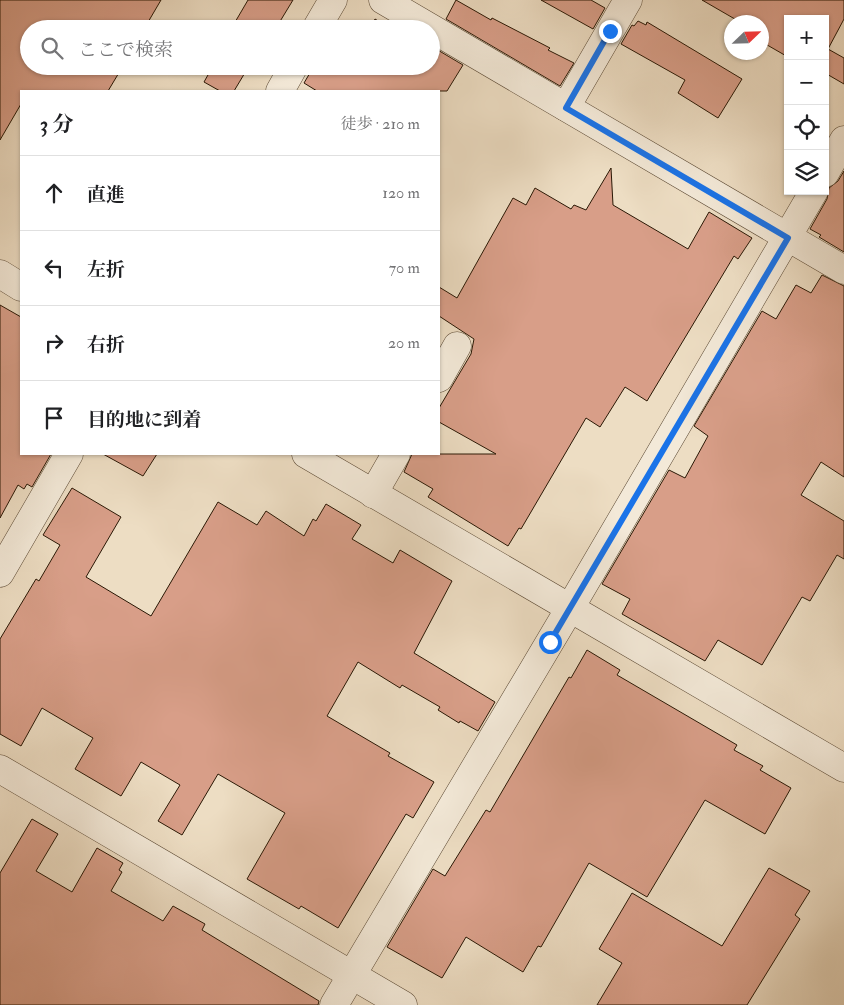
<!DOCTYPE html>
<html lang="ja">
<head>
<meta charset="utf-8">
<style>
	body { margin:0; font-family:"IM FELL Double Pica","Noto Serif JP",serif; background:#f2f2f2; color:#202124 }
	.controls { position:absolute; right:15px; top:15px; display:grid; overflow:hidden; border-radius:0px; box-shadow:0 1px 4px #0004 }
	.controls button { width:45px; height:45px; display:grid; place-items:center; padding:0; border:0; border-bottom:1px solid #e0e0e0; background:#fff; color:#202124; font:25px sans-serif }
	.compass { position:absolute; left:724px; top:15px; width:45px; height:45px; border-radius:50%; background:#fff; box-shadow:0 1px 4px #0004; rotate:67deg }
	.stop { position:absolute; width:15px; height:15px; margin:-11px; border:4px solid #1a73e8; border-radius:50%; background:#fff }
	.stop.end { background:#1a73e8; border-color:#fff; box-shadow:0 1px 5px #0008 }
	.list { margin:0; padding:0; list-style:none }
	h2 { display:flex; justify-content:space-between; align-items:center; height:65px; margin:0; padding:0 20px; font-size:21px }
	h2 small { font-size:16px; font-weight:400; color:#757577 }
	.list li { display:grid; grid-template-columns:32px 1fr auto; gap:15px; align-items:center; box-sizing:border-box; height:75px; padding:0 20px; border-top:1px solid #e0e0e0 }
	.list b { display:block; font-size:19px; white-space:nowrap }
	.list em { font-size:16px; font-style:normal; color:#757577 }
	.icon { flex:none; width:28px; height:28px; fill:none; stroke:currentColor; stroke-width:2; stroke-linecap:round; stroke-linejoin:round }
	.map { position:relative; flex:none; width:844px; height:1005px; overflow:hidden }
	.search { position:absolute; background:#fff; box-shadow:0 1px 4px #0004; left:20px; top:20px; width:420px; height:55px; display:flex; align-items:center; gap:12px; box-sizing:border-box; padding:0 18px; border-radius:28px; color:#757577; font-size:19px }
	.panel { position:absolute; background:#fff; box-shadow:0 1px 4px #0004; left:20px; top:90px; width:420px; height:365px; border-radius:0px }
	.map>svg:first-child { display:block }
	.building { fill:#d89e88; stroke:#2a1805 }
	.lines { fill:none; stroke-linecap:round; stroke-linejoin:round }
	.minor-casing { stroke:#5b4934; stroke-width:29 }
	.minor { stroke:#f3e9d8; stroke-width:28 }
	.route { stroke:#1a73e8; stroke-width:6 }
</style>
</head>
<body>
<div class="map">
<svg width="844" height="1005" viewBox="0 0 844 1005">
	<rect width="100%" height="100%" fill="#edddc3"/>
	<filter id="stains"><feTurbulence type="fractalNoise" baseFrequency=".004" numOctaves="4"/><feColorMatrix values="0 0 0 0 .2 0 0 0 0 .09 0 0 0 0 .02 0 0 0 .5 -.17"/></filter>
	<radialGradient id="worn" r=".72"><stop offset=".6" stop-color="#630" stop-opacity="0"/><stop offset="1" stop-color="#630" stop-opacity=".3"/></radialGradient>
	<!-- building -->
	<g class="building">
		<path d="M0,0H161L144,29H29V66H123L108,91H21V104L0,140Z"/>
		<path d="M248,0H293L276,28L231,29Z"/>
		<path d="M456,0L491,20L492,18L550,48L548,50L574,63L560,86L446,19Z"/>
		<path d="M541,0H591L605,8L593,29Z"/>
		<path d="M702,0H844V19L828,49L844,58V84L825,73V19H788V57L762,42V22H740Z"/>
		<path d="M375,19L391,29H370Z"/>
		<path d="M638,21L646,25L647,22L742,79L718,118L678,93L685,80L621,44L632,25L634,26Z"/>
		<path d="M431,46L463,65L447,91H317L304,83L314,66H431Z"/>
		<path d="M213,66H249L234,91H220L204,82Z"/>
		<path d="M611,168L613,205L688,249L709,212L752,238L738,259L734,256L647,401L625,387L600,427L586,418L521,529L519,528L508,546L428,497L433,489L404,472L412,454H496L439,422V408L471,354L474,339L439,316V287L457,298L513,198L526,205L535,188L571,209L574,205L586,210Z"/>
		<path d="M844,171V252L819,237L821,235L810,229L827,199L829,188L838,181Z"/>
		<path d="M822,275L844,286V477L821,462L801,495L844,521V559L837,555L810,601L802,597L762,665L718,640L705,661L622,614L630,599L602,584L669,470L685,478L708,436L694,426L762,311L776,319L796,285L811,293Z"/>
		<path d="M0,305L21,317V454H51L32,487L27,484L24,489L18,485L0,518Z"/>
		<path d="M103,454H157L143,476Z"/>
		<path d="M72,488L121,517L86,577L151,616L218,502L257,525L266,511L304,536L313,519L316,521L326,504L361,525L352,539L393,563L400,550L452,581L414,653L495,702L478,731L460,721L459,723L438,710L440,707L402,685L400,688L358,662L327,716L390,753L388,756L434,782L413,818L406,814L338,928L301,906L299,909L247,879L285,813L218,774L182,835L158,821L180,785L141,762L121,796L75,769L93,738L42,708L21,746L0,734V639L36,579L39,581L60,545L43,535Z"/>
		<path d="M587,650L620,670L617,675L737,745L734,750L763,766L760,770L791,788L765,834L705,800L647,897L589,863L541,947L538,946L523,972L466,937L442,978L387,947L433,869L445,876L486,810L490,812L569,677L571,678Z"/>
		<path d="M32,819L58,834L36,871L72,892L97,848L123,863L119,870L122,872L111,891L163,921L173,906L205,924L202,930L319,1001L318,1005H0V873Z"/>
		<path d="M769,868L810,891L795,915L800,919L747,1005H597L622,963L599,949L632,893L722,946Z"/>
	</g>
	<g class="lines">
		<defs>
			<g id="minor">
				<path d="M383,0L844,270"/>
				<path d="M316,29L333,0"/>
				<path d="M280,91L294,66"/>
				<path d="M566,107L628,0"/>
				<path d="M825,173L844,140"/>
				<path d="M0,274L21,287"/>
				<path d="M439,378L457,346"/>
				<path d="M306,454L844,768"/>
				<path d="M373,494L396,454"/>
				<path d="M0,573L69,454"/>
				<path d="M0,769L403,1005"/>
				<path d="M334,1005L570,608L814,191"/>
			</g>
		</defs>
		<!-- minor casing -->
		<use href="#minor" class="minor-casing"/>
		<!-- minor -->
		<use href="#minor" class="minor"/>
	</g>
	<g class="lines">
		<!-- route -->
		<path class="route" d="M550,642L788,238L566,108L610,31"/>
	</g>
	<rect width="100%" height="100%" filter="url(#stains)"/>
	<rect width="100%" height="100%" fill="url(#worn)"/>
</svg>
<div class="controls">
<button>+</button>
<button>−</button>
<button><svg class="icon" aria-label="locate" viewBox="0 0 24 24"><circle cx="12" cy="12" r="6"/><path d="M12 2v4M12 18v4M2 12h4M18 12h4"/></svg></button>
<button><svg class="icon" aria-label="layers" viewBox="0 0 24 24"><path d="M12 4l9 5-9 5-9-5zM3 14l9 5 9-5"/></svg></button>
</div>
<svg class="compass" viewBox="-18 -18 36 36"><path d="M0-13l5 13h-10z" fill="#e53935"/><path d="M0 13l5-13h-10z" fill="#757577"/></svg>
<div class="stop" style="left:550px;top:642px"></div>
<div class="stop end" style="left:610px;top:31px"></div>
<div class="search"><svg class="icon" aria-label="search" viewBox="0 0 24 24"><circle cx="10" cy="10" r="6"/><path d="M15 15l6 6"/></svg>ここで検索</div>
<section class="panel">
<h2>3 分<small>徒歩 · 210 m</small></h2>
<ul class="list">
<li><svg class="icon" aria-label="ahead" viewBox="0 0 24 24"><path d="M12 20V5M6 11l6-6 6 6"/></svg><div><b>直進</b></div><em>120 m</em></li>
<li><svg class="icon" aria-label="left" viewBox="0 0 24 24"><path d="M17 20v-9H6M10 6l-5 5 5 5"/></svg><div><b>左折</b></div><em>70 m</em></li>
<li><svg class="icon" aria-label="right" viewBox="0 0 24 24"><path d="M7 20v-9h11M14 6l5 5-5 5"/></svg><div><b>右折</b></div><em>20 m</em></li>
<li><svg class="icon" aria-label="arrive" viewBox="0 0 24 24"><path d="M6 21V4h12l-3 4 3 4H6"/></svg><div><b>目的地に到着</b></div></li>
</ul>
</section>
</div>
</body>
</html>
